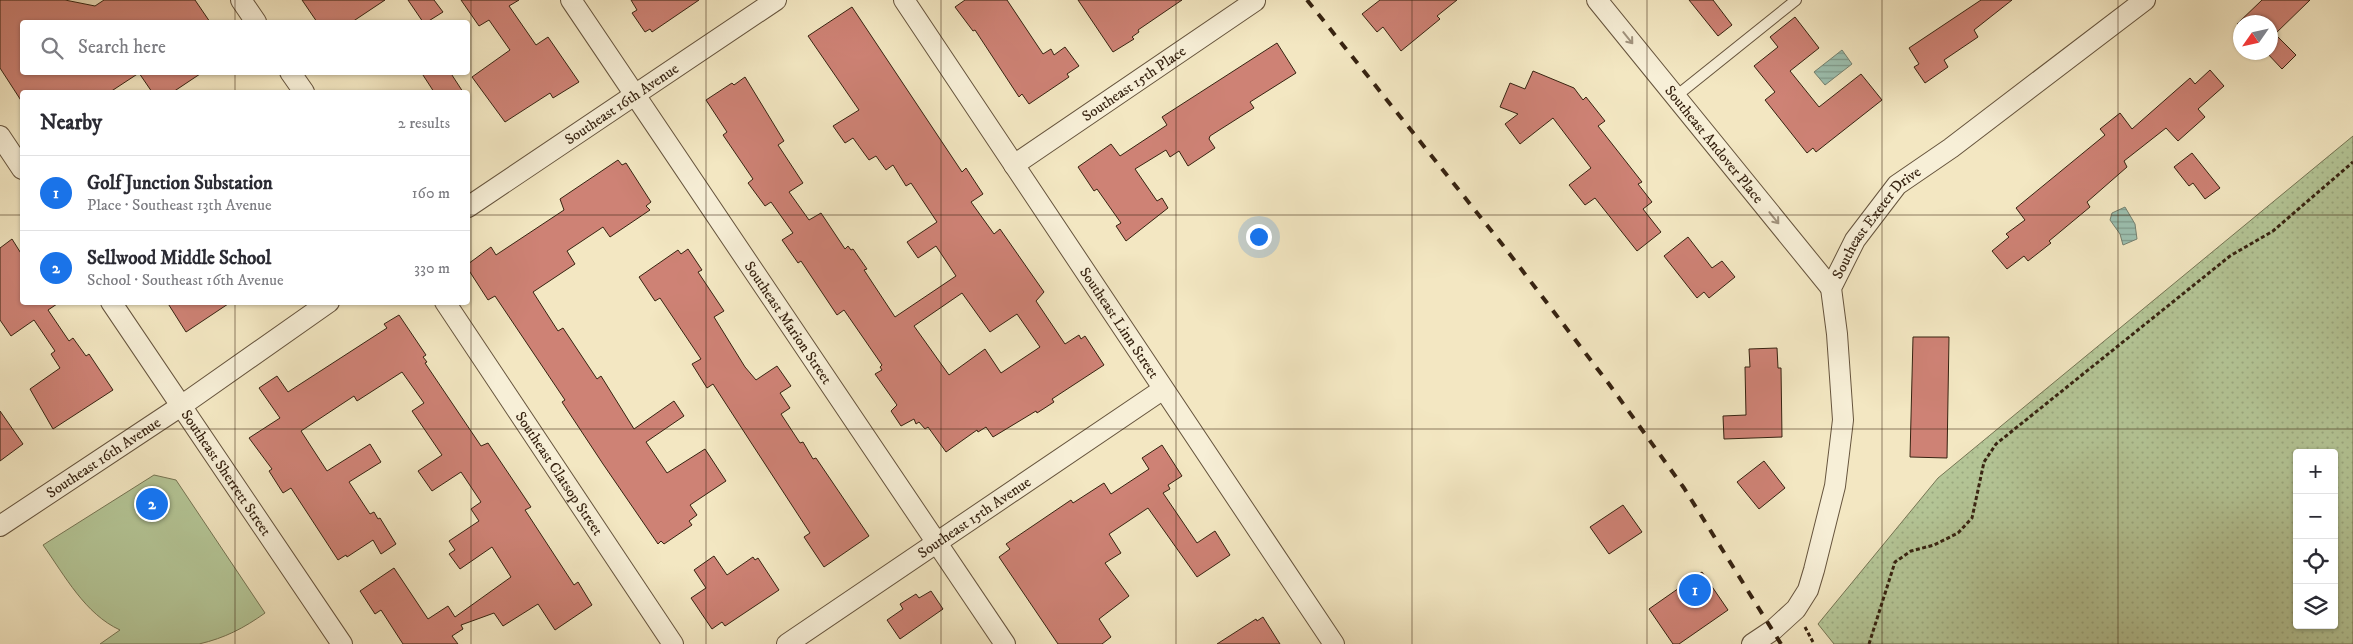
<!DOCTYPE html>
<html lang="en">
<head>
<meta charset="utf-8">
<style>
	body { margin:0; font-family:"IM FELL DW Pica",serif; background:#f2f2f3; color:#2b2b33 }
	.controls { position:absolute; right:15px; bottom:15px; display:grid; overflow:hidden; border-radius:5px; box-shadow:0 1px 4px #0004 }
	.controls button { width:45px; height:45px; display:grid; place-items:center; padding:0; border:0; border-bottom:1px solid #e1e1e2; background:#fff; color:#2b2b33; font:25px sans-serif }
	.compass { position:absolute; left:2233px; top:15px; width:45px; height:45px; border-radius:50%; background:#fff; box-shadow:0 1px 4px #0004; rotate:236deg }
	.you { position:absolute; left:1258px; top:236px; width:18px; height:18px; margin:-12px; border:4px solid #fff; border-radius:50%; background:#1a73e8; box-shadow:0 0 0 8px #1a73e833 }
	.badge { display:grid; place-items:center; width:32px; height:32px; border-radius:50%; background:#1a73e8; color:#fff; font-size:16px; font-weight:700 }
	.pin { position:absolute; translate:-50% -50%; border:2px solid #fff; box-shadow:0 1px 5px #0006 }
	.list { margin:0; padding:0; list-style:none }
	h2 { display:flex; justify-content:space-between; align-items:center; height:65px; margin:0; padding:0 20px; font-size:21px }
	h2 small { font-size:16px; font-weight:400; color:#7c7c81 }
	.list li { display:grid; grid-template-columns:32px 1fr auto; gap:15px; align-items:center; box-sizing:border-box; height:75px; padding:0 20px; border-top:1px solid #e1e1e2 }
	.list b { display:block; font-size:19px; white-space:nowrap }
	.list p { margin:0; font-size:16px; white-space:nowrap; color:#7c7c81 }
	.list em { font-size:16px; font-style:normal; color:#7c7c81 }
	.icon { flex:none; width:28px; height:28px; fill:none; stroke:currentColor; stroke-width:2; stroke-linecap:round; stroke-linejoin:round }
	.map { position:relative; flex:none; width:2353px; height:644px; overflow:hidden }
	.search { position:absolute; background:#fff; box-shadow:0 1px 4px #0004; left:20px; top:20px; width:450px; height:55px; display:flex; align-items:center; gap:12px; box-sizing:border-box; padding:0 18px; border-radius:5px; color:#7c7c81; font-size:19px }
	.panel { position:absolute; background:#fff; box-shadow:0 1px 4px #0004; left:20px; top:90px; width:450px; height:215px; border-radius:5px }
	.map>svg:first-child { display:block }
	.grass { fill:url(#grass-dots); stroke:#767554; fill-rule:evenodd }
	.pitch { fill:#b5c798; stroke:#767554 }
	.water { fill:url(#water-rules); stroke:#748170 }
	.building { fill:#ce8275; stroke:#372311; fill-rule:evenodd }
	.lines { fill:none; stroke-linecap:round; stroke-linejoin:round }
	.service-casing { stroke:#66543d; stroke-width:12 }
	.minor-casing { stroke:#66543d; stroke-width:22 }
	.path { stroke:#372311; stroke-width:3; stroke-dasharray:4 2.5; stroke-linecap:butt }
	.service { stroke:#f7efd7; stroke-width:10 }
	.minor { stroke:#f7efd7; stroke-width:20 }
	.rail { stroke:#372311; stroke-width:4; stroke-dasharray:9 9; stroke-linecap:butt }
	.oneway { stroke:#a1937e }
	.grid { fill:none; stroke:#372311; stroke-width:1; stroke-opacity:0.55 }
	.labels { text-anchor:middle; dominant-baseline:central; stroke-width:4; stroke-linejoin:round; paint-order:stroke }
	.street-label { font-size:15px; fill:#372311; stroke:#f7efd7 }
</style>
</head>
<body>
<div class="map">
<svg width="2353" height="644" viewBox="0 0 2353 644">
	<defs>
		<pattern id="grass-dots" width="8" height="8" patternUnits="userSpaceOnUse" patternTransform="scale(1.25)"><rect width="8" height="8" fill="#b5c798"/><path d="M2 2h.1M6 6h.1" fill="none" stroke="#9cab82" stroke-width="1.8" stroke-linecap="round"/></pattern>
		<pattern id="water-rules" width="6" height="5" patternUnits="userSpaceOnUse" patternTransform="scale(1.25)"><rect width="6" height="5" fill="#9cc0b0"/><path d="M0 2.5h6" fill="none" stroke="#809c8e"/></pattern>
	</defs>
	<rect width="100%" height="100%" fill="#f3e7c2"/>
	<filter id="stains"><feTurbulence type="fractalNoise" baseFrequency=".004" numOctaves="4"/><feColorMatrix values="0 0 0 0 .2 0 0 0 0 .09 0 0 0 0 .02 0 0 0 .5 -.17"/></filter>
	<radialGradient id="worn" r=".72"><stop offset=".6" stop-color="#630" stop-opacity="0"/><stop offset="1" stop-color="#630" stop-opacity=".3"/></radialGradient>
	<!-- grass -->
	<path class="grass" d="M2353,136V644H1834L1818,624L1938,478ZM2297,453H2334V625H2297Z"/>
	<!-- pitch -->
	<path class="pitch" d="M154,475L176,480L265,613C244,628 225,638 199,644H100L120,630C85,614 65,576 43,545Z"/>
	<!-- water -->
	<g class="water">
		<path d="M1842,50L1852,64L1825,85L1814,72Z"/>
		<path d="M2125,207L2135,224L2137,239L2123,245L2120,234L2110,220L2112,213Z"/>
	</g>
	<!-- building -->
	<g class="building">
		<path d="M0,0H65L95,6L104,0H195L210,22H22V72H203L173,92H152L139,73L110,92H22V102L0,68Z"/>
		<path d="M302,0H385L352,22H317Z"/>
		<path d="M408,0H434L443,12L427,22H423Z"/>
		<path d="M461,0H519L509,6L536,45L548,37L579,82L553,98L550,93L505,122L472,77L510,50L489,20L479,26Z"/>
		<path d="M631,0H699L652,32L650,29L645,32L632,13L637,10Z"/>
		<path d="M965,0H1007L1043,54L1051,49L1054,55L1065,47L1079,66L1067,74L1069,77L1029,104L1022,94L1019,97L975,30L973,31L955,7Z"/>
		<path d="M1078,0H1182L1138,30L1139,32L1132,37L1134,39L1113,52Z"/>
		<path d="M1380,0H1457L1437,16L1440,19L1401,51L1383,27L1377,32L1362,14Z"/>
		<path d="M1689,0H1713L1732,25L1718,36Z"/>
		<path d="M1981,0H2012L1974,30L1978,37L1944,60L1948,67L1925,83L1914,67L1919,64L1909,48Z"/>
		<path d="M2262,0H2310L2275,34L2296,55L2282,69L2266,52H2270V22H2240V27L2237,24Z"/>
		<path d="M852,7L962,172L966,168L983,194L971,202L994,234L1000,229L1044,292L1036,301L1065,344L1079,335L1081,339L1085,336L1104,365L1052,399L1054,402L1037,413L1036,411L993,437L986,427L978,432L977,430L946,452L928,427L925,429L919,422L916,424L914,419L901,426L891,411L897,405L875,374L882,370L880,367L882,365L844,310L837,315L801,261L798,263L782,240L793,233L771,202L765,206L748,183L753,179L723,135L727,132L706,100L732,83L734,85L745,77L784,141L778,145L803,183L789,192L809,220L821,213L845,249L848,246L851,250L853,249L867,269L864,270L895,317L956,276L936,246L918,258L907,242L937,222L911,183L906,186L893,165L886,170L876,156L869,160L853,138L845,143L833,126L859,110L808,36ZM962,293L990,332L1017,314L1040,347L1001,373L985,349L949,375L914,326Z"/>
		<path d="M1795,17L1819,48L1790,71L1819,107L1861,74L1882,100L1816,152L1813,148L1807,153L1765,100L1775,92L1754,66L1778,47L1770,37Z"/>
		<path d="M1277,43L1296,73L1250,102L1254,108L1210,136L1209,139L1215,148L1188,166L1179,151L1170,157L1166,150L1135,169L1157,201L1162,198L1168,208L1126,241L1116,226L1121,223L1097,189L1094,191L1078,167L1111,144L1120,156L1167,125L1162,117Z"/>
		<path d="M2210,70L2224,86L2198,109L2205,117L2178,141L2166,128L2124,161L2127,167L2087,202L2090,207L2049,241L2051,243L2028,261L2024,256L2007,269L1992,251L2009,237L2006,234L2025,220L2016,208L2105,135L2100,129L2120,113L2132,129L2190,78L2195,84Z"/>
		<path d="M1533,71L1574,88L1583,100L1586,97L1605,121L1598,126L1642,182L1638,184L1652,202L1643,209L1661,232L1637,251L1595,198L1585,205L1569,185L1591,168L1553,118L1520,144L1505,124L1518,114L1500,107L1510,83L1525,89Z"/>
		<path d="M421,72H450L463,92H434Z"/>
		<path d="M2192,153L2220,188L2205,199L2193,183L2189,186L2174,167Z"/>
		<path d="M618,160L622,165L626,163L651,202L646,206L650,210L610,237L603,227L567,251L575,264L533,292L558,331L563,328L597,379L601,376L634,429L674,401L684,416L646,442L667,473L705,449L726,481L690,505L697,515L689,521L692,525L664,544L661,541L658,544L603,464L562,402L565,400L495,296L488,300L468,269V264L491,247L496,255L564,210L560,199Z"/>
		<path d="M1688,237L1712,268L1722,261L1735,277L1709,298L1704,292L1697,298L1664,256Z"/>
		<path d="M12,239L22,255V302H60L48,310L69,341L73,338L86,356L89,354L113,390L53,429L30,389L60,368L51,354L55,351L34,320L11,336L0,320V248Z"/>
		<path d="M688,249L702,270L698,272L724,311L714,317L745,367L756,380L777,366L791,386L780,393L790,408L781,414L800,443L803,442L813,459L816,458L869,536L824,567L804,537L810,533L750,441L713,384L707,388L692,364L701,359L660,298L655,301L639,277L678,250L681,254Z"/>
		<path d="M167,302H231L186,332Z"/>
		<path d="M399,315L426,355L423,357L427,362L425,363L481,446L488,443L531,507L525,510L574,585L578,582L592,605L555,630L538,604L503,626L494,613L461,625L463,629L452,636L458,644H403L381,610L375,614L360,591L394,568L428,619L448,606L455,617L511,577L492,547L460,569L449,554L455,550L449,541L479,521L471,509L481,502L461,472L432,491L418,471L442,455L412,411L424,403L402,372L357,401L354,396L301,431L327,471L370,444L381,462L349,482L370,514L374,512L378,519L380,518L396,544L381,554L373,540L347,557L346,555L338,560L291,488L283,493L269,471L272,469L249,438L280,418L259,388L277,376L288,392L387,328L384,324Z"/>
		<path d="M1913,337H1949L1947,458L1910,457Z"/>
		<path d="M1777,348L1778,368H1781L1782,437L1724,439L1723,416L1746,415L1745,367H1750L1749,349Z"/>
		<path d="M0,411L23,444L0,461Z"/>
		<path d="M1162,445L1182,476L1168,485L1170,489L1163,493L1197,543L1215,531L1230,555L1197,577L1148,508L1109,534L1121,553L1105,563L1129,596L1099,619L1111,637L1102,644H1058L999,557L1010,549L1006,544L1071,500L1073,503L1104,483L1111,494L1149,469L1142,458Z"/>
		<path d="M1764,461L1785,488L1759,509L1737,482Z"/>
		<path d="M1623,505L1642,532L1609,554L1590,527Z"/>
		<path d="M714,556L727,575L753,557L755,560L758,558L779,590L725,626L722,622L712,629L691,598L706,588L694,570Z"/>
		<path d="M1702,572L1728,610L1679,644H1673L1649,609Z"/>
		<path d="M931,591L943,609L900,639L887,620L903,609L900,604L916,594L919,598Z"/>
		<path d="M1263,617L1280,644H1217L1256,619L1257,621Z"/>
	</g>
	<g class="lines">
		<defs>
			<path id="service" d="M1675,97L1796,0"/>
			<g id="minor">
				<path d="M241,0L256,22"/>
				<path id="s1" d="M571,0L1005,644"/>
				<path id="s2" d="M904,0L1334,644"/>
				<path id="s3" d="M1597,0L1831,288"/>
				<path d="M290,72L304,92"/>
				<path d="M0,136L22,169"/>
				<path id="s4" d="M1014,165L1255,1"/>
				<path id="s5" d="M468,207L776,0"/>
				<path id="s6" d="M111,302L342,644"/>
				<path id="s7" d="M445,302L673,644"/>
				<path id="s8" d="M0,526L181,406L329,302"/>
				<path id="s9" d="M787,644L1162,390"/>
				<path id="s10" d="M1752,644L1773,630L1796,609L1808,590L1814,570L1835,486L1843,420L1837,334L1831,288L1855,240L1897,185L1951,148L2145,0"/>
			</g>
		</defs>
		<!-- service casing -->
		<use href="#service" class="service-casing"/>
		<!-- minor casing -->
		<use href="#minor" class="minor-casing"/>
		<!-- path -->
		<g class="path">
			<path d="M1805,627L1814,644"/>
			<path d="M1869,644L1895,562L1911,551L1934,545L1958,533L1972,518L1984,462L1996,444L2230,256L2273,231L2353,162"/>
		</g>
		<!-- service -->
		<use href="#service" class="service"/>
		<!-- minor -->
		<use href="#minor" class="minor"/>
		<!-- rail -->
		<path class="rail" d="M1307,0L1502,244L1609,384L1684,488L1781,644"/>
	</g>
	<!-- one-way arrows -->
	<defs><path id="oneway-shaft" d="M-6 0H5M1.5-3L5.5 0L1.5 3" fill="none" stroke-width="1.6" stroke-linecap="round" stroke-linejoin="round" transform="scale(1.25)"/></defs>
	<g class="oneway">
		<use href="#oneway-shaft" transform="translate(1628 38) rotate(51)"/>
		<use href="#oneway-shaft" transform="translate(1774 218) rotate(51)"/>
	</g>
	<!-- grid -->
	<path class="grid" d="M235,0V22M471,0V644M706,0V644M941,0V644M1176,0V644M1412,0V644M1647,0V644M1882,0V644M2118,0V644M235,72V92M0,215H22M468,215H2353M235,302V644M0,429H2353"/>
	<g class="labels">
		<!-- street labels -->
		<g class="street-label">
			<text stroke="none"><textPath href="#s4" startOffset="145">Southeast 15th Place</textPath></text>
			<text stroke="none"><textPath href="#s5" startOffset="185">Southeast 16th Avenue</textPath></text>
			<text stroke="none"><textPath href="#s3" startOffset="186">Southeast Andover Place</textPath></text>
			<text stroke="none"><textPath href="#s10" startOffset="466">Southeast Exeter Drive</textPath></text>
			<text stroke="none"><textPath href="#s1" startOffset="389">Southeast Marion Street</textPath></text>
			<text stroke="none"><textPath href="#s2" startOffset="388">Southeast Linn Street</textPath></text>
			<text stroke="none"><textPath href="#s8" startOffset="124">Southeast 16th Avenue</textPath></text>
			<text stroke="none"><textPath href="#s6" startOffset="206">Southeast Sherrett Street</textPath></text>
			<text stroke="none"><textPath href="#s7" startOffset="206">Southeast Clatsop Street</textPath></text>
			<text stroke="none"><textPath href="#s9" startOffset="226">Southeast 15th Avenue</textPath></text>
		</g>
	</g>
	<rect width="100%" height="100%" filter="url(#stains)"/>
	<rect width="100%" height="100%" fill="url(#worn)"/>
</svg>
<div class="controls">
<button>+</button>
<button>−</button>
<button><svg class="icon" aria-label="locate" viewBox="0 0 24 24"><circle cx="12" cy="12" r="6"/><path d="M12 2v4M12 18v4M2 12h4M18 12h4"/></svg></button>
<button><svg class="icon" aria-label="layers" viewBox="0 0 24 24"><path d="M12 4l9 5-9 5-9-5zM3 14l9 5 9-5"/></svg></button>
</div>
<svg class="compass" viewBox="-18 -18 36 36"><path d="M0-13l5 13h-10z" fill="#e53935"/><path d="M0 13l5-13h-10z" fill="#7c7c81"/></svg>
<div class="you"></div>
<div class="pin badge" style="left:1695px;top:590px">1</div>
<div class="pin badge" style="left:152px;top:504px">2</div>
<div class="search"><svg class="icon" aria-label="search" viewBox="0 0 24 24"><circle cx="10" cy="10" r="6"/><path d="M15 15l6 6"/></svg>Search here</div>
<section class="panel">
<h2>Nearby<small>2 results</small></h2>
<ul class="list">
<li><span class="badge">1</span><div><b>Golf Junction Substation</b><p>Place · Southeast 13th Avenue</p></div><em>160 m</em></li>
<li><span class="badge">2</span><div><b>Sellwood Middle School</b><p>School · Southeast 16th Avenue</p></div><em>330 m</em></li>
</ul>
</section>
</div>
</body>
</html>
